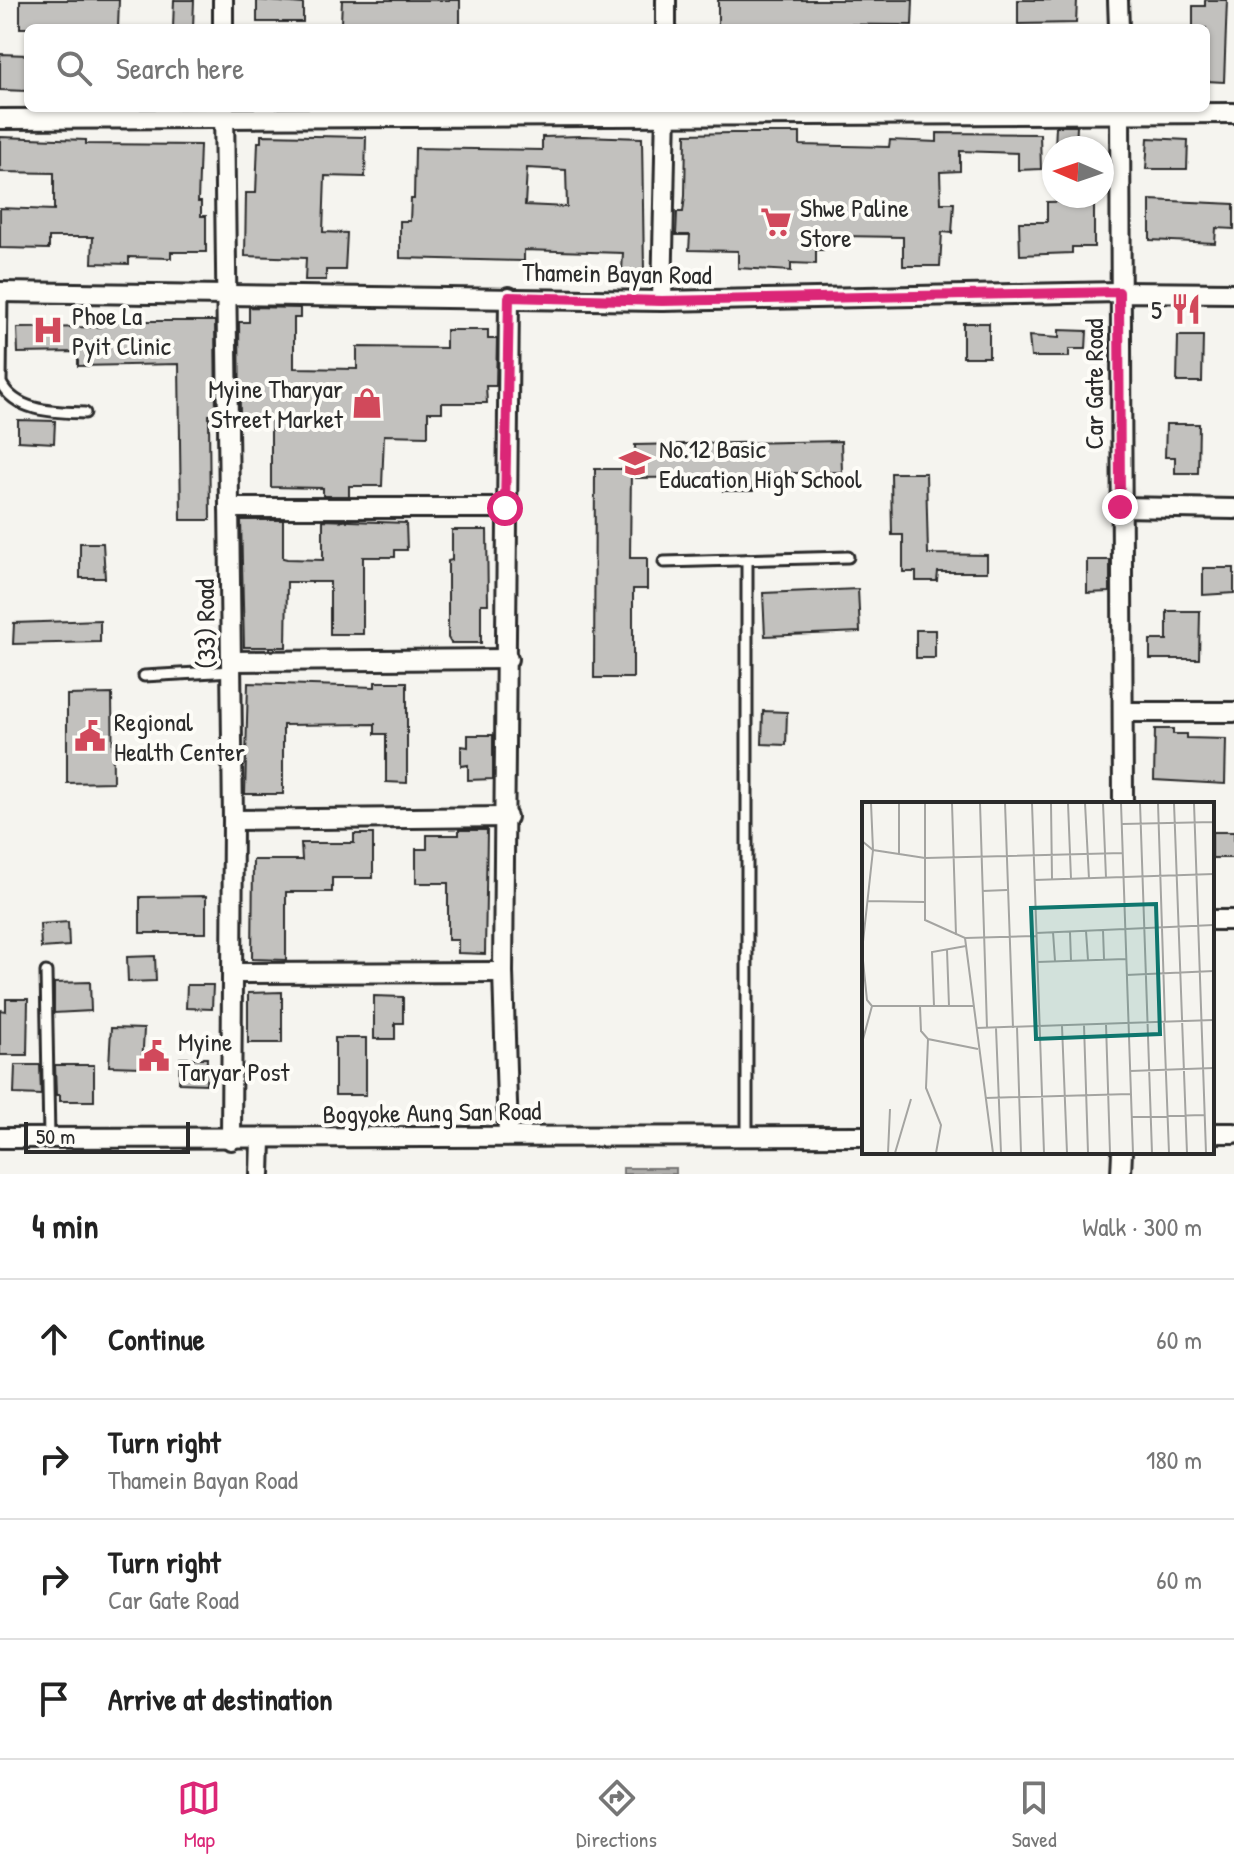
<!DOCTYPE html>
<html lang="en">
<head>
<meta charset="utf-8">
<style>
	body { margin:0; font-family:"Patrick Hand",sans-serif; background:#f2f2f2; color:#222 }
	.compass { position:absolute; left:1042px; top:136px; width:72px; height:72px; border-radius:50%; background:#fff; box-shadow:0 2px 6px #0004; rotate:272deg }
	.scale { position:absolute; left:24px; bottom:20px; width:166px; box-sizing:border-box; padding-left:8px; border:4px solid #2b2b2b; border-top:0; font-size:22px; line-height:28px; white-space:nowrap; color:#2b2b2b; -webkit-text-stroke:6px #fdfcf7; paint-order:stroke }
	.stop { position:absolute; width:24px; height:24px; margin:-18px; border:6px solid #db2777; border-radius:50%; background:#fff }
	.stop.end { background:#db2777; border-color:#fff; box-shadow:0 2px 8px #0008 }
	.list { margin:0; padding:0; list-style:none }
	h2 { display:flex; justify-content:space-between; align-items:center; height:104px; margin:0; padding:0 32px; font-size:34px }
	h2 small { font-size:26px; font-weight:400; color:#767676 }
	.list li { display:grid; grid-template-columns:52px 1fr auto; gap:24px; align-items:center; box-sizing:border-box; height:120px; padding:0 32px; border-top:2px solid #e0e0e0 }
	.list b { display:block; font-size:30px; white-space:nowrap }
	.list p { margin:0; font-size:26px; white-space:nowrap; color:#767676 }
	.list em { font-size:26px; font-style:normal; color:#767676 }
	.icon { flex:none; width:44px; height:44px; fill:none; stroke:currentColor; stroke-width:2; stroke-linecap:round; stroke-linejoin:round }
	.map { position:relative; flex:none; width:1234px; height:1174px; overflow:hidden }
	.search { position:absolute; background:#fff; box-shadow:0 2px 6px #0004; left:24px; right:24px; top:24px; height:88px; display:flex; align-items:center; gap:20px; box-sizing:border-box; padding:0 28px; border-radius:12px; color:#767676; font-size:30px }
	.sheet { height:584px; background:#fff }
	nav { display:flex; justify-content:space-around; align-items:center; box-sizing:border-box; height:112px; border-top:2px solid #e0e0e0; background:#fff; font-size:22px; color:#767676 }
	nav a { display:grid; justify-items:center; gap:4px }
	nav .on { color:#db2777 }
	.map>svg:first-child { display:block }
	.water { fill:#adaca9; stroke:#797877; stroke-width:2 }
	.building { fill:#c2c1be; stroke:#2b2b2b; stroke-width:2; fill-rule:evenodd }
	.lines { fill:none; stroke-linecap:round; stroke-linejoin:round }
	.service-casing { stroke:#2b2b2b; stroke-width:15 }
	.minor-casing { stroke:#2b2b2b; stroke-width:24 }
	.service { stroke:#fdfcf7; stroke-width:9 }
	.minor { stroke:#fdfcf7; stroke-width:18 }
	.route { stroke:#db2777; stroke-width:10 }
	.labels { text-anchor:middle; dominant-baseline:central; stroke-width:8; stroke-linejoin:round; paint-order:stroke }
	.poi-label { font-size:26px; fill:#2b2b2b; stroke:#fdfcf7; text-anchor:start }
	.street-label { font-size:26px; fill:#2b2b2b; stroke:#fdfcf7 }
	.inset-road { fill:none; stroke:#a4a4a1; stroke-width:2 }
	.view { fill:#0f766e; fill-opacity:0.15; stroke:#0f766e; stroke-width:4 }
	.inset-edge { fill:none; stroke:#2b2b2b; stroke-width:4 }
</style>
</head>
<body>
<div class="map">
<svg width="1234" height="1174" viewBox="0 0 1234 1174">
	<rect width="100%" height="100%" fill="#f5f4ef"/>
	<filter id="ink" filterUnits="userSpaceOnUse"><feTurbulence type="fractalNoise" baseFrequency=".0125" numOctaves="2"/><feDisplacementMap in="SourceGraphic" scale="16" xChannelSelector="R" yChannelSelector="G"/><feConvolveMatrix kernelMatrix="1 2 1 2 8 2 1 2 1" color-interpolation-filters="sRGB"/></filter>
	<g filter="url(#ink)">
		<!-- water -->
		<rect class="water" x="623" y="1168" width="53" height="6"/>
		<!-- building -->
		<g class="building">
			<path d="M20,0H119L118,28H20Z"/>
			<path d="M174,0H194L193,28H173Z"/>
			<path d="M257,0L303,4V22H257Z"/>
			<path d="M342,0H460V28H381V25L341,23Z"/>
			<path d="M718,0H913L912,25L795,24V28H718Z"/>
			<path d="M1018,0H1077L1076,23L1018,24Z"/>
			<path d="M1205,0H1227L1224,82L1206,81V28H1193V6H1205Z"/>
			<path d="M0,54L28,55V91L0,90Z"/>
			<path d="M1056,126H1077L1076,148H1055Z"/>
			<path d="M732,133H800V145L889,147L890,140L937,142V133L1040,134L1041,169L1018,170V153L960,151V171L940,172L941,203H954L952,233L942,232L940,266H903V237L840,236L824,237L823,250H816V264L791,263V271L738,268V251L689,250L690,235H676L677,212H683L685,196L686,134Z"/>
			<path d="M261,135L366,137L365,177L325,176L323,232L347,233L345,270H326V280H305L306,258L245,256L246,193H256L258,142H261Z"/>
			<path d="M583,136L642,138L644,272L622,271L623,253L524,250V261L400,258V221H410L411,199H414L415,148L542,150V137ZM527,168L566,170L567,207L525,205Z"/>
			<path d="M0,137L86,140V144L200,145L198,202H201V216H206V252H171V258L129,257V264L92,263L93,237H49V249L0,248V208L54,210V173L0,172Z"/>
			<path d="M1148,138L1188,140L1187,169H1146Z"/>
			<path d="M1150,200L1234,204V229L1216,228L1215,243L1150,240Z"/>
			<path d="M1094,201V247H1072V253L1020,255L1019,222H1047V202Z"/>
			<path d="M249,307L300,308V318H294V368L357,369V347L446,348V330H488V339H497L496,386H486L487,403H442V412H428V436L384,435L382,486H349V496H323V488L271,487V417L240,416L239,322H249Z"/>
			<path d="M100,321H215L216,415H209L210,520H181L179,364L78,366V352L18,353L17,328L100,327Z"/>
			<rect x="963" y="323" width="26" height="34"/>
			<path d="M1059,330L1087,331L1086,349H1069V357H1031L1029,336L1059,338Z"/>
			<path d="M1178,336H1203L1202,382H1177Z"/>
			<path d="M18,420L55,421L54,443L18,441Z"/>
			<path d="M1166,424H1199L1198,473H1175V457H1165Z"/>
			<path d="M841,441L842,472L753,474V491H723L722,477L636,478L635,445Z"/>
			<path d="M595,469H631L630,558H647V589H633V678H594Z"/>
			<path d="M891,473H926L928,554L987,555V572H938L937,581H916V572H903V535H892Z"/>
			<path d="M241,520H283V558L287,559L323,560V520L406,523L407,550H395V557H363V634H330V582H287L286,647H244Z"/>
			<path d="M452,530H487L488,604H481V643H451L448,638V561L452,560Z"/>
			<path d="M80,543H103L105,578H80Z"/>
			<path d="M1087,560H1110V592L1087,593Z"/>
			<path d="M1203,568H1234V593L1203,595Z"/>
			<path d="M858,589L860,632L765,636L763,593Z"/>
			<path d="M1167,611H1200L1199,659H1150V640H1167Z"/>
			<path d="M100,620V642L13,644L14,623Z"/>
			<rect x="916" y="630" width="19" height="28"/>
			<path d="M375,682H407V783L386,782V734H375V724L283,725V794H245L248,683L375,687Z"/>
			<path d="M112,694L113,782L67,783V695Z"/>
			<path d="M763,711L787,712L786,745L762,744Z"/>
			<path d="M1155,729H1173V734H1186V738L1226,739L1225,784L1154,780Z"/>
			<path d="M468,735H493V779L468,780V765L461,766V746L468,747Z"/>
			<path d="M459,830H487L485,954L458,953V940H448V883H416V849H427V835H459Z"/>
			<rect x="1212" y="832" width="22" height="26"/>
			<path d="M354,834H373V878H332V892H286V960L252,959L253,860H302L301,843H354Z"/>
			<path d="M206,896V933H140V897Z"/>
			<path d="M68,922L69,946L41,948L40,924Z"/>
			<path d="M155,956L156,981L128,982L127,957Z"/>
			<path d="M90,982L91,1011L54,1013V983Z"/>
			<path d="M187,985H213L212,1009L186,1008Z"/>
			<path d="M282,992V1043H248V993Z"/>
			<path d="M374,996L403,997V1023H395V1039H374Z"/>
			<path d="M6,999H28L27,1055H0V1010L6,1011Z"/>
			<path d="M111,1028L144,1029L142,1067L109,1066Z"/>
			<rect x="335" y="1038" width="31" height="57"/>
			<path d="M180,1058H207L206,1084L179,1083Z"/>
			<path d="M15,1065H40L41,1095L14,1094Z"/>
			<path d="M55,1065H94V1101H60V1095H56Z"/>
		</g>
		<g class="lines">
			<defs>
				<g id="service">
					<path d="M2,292L1,383C16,413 57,412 85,413"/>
					<path d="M664,562L848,557"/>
					<path d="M144,676L232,671"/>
					<path d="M46,972L49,1139"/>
					<path d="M747,1138V560"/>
				</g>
				<g id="minor">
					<path d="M223,0V28"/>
					<path d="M666,0V28"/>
					<path d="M1118,0L1119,28"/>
					<path d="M224,108L233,820L231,1140"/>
					<path d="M1120,108L1123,804"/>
					<path d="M0,119L1234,113"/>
					<path d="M0,292L662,301L1119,292L1234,293"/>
					<path d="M662,301L666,108"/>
					<path d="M1120,507L1234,509"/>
					<path d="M229,508H505"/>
					<path d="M232,661L508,659"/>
					<path d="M1123,712H1234"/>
					<path d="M233,820L507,817"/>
					<path d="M1212,920H1234"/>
					<path d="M233,973L503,972"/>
					<path d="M1212,1133H1234"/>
					<path d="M508,1135L503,972L509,297"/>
					<path d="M0,1138L864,1136"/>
					<path d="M260,1174L261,1140"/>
					<path d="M1121,1174L1122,1152"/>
				</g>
			</defs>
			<!-- service casing -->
			<use href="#service" class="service-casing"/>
			<!-- minor casing -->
			<use href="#minor" class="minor-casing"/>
			<!-- service -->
			<use href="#service" class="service"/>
			<!-- minor -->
			<use href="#minor" class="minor"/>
		</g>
	</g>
	<g class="lines" filter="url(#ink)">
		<!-- route -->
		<path class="route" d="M505,508L509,297L662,301L1119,292L1120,507"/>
	</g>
	<!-- icons -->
	<defs>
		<symbol id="supermarket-bare" viewBox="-9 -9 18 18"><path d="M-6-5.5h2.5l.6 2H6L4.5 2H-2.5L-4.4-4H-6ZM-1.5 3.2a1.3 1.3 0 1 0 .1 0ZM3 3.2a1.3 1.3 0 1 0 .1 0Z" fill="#d1495b" stroke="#fdfcf7" stroke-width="2.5" paint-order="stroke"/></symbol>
		<symbol id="restaurant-bare" viewBox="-9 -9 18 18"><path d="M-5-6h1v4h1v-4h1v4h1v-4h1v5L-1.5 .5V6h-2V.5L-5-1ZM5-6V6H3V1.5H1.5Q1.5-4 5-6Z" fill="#d1495b" stroke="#fdfcf7" stroke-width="2.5" paint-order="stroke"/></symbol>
		<symbol id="hospital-bare" viewBox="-9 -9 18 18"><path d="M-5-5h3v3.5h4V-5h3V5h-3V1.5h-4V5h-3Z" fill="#d1495b" stroke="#fdfcf7" stroke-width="2.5" paint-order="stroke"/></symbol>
		<symbol id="shop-bare" viewBox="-9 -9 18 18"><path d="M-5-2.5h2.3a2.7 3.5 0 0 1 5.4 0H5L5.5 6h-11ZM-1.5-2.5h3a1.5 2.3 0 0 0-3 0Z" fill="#d1495b" stroke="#fdfcf7" stroke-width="2.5" paint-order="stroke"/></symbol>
		<symbol id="school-bare" viewBox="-9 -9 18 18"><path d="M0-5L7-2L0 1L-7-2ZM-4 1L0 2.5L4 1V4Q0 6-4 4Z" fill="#d1495b" stroke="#fdfcf7" stroke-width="2.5" paint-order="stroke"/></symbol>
		<symbol id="civic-bare" viewBox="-9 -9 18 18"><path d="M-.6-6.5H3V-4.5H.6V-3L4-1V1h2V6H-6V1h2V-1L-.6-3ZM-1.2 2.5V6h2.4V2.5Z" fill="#d1495b" stroke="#fdfcf7" stroke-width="2.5" paint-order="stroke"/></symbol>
	</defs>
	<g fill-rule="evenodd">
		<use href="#supermarket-bare" x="754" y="200" width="44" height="44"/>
		<use href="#restaurant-bare" x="1164" y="287" width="44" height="44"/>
		<use href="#hospital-bare" x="26" y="308" width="44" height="44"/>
		<use href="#shop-bare" x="345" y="381" width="44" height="44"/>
		<use href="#school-bare" x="613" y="441" width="44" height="44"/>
		<use href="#civic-bare" x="68" y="714" width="44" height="44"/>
		<use href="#civic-bare" x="132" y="1034" width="44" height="44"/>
	</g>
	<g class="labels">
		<!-- poi labels -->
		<g class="poi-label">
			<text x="800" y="207">Shwe Paline<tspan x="800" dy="30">Store</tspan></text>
			<text x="1162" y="309" text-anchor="end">5</text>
			<text x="72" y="315">Phoe La<tspan x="72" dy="30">Pyit Clinic</tspan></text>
			<text x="343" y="388" text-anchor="end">Myine Tharyar<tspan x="343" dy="30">Street Market</tspan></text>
			<text x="659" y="448">No.12 Basic<tspan x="659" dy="30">Education High School</tspan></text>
			<text x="114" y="721">Regional<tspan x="114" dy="30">Health Center</tspan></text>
			<text x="178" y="1041">Myine<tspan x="178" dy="30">Taryar Post</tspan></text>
		</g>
		<!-- street labels -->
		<g class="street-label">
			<text transform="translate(617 273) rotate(1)">Thamein Bayan Road</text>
			<text transform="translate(1093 384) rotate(-90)">Car Gate Road</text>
			<text transform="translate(205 624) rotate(-91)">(33) Road</text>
			<text transform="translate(432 1112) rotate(-1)">Bogyoke Aung San Road</text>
		</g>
	</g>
	<!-- overview -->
	<g transform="translate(862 802)">
		<rect width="352" height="352" fill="#f5f4ef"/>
		<path class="inset-road" d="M63,1V118L103,136L174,134M90,1L94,133M118,1L125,226M143,1L151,226M170,1L182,351M189,1L190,77M206,1L209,77M223,1L227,77M241,1L244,76M259,1L271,351M278,1L290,351M296,1L303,220M312,1L325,351M332,1L344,351M351,1L352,39M260,22L352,20M0,39L11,48L63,56L261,51M37,52V1M172,78L352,72M120,89L145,88M5,99L63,100M241,128L242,157M224,129L226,158M191,130L193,159M208,130L209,159M174,131L352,123M103,136L131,351M85,148L87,204M0,149L11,48L9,1M0,149L5,198L10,204L0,241M175,160L264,157M264,173L352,169M10,204H111M58,204L59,229L66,237L116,247M72,204L70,150L104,144M302,220L307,351M244,222L248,351M222,223L226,351M200,224L205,351M155,225L159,351M114,226L352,218M134,226L139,351M66,237L64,286L79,323L74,351M268,269L352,266M123,296L268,292M270,315L342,313M26,351L28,307M33,351L49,297"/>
		<path class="view" d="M294,102L298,232L174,237L169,106Z"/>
		<rect width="352" height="352" class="inset-edge"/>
	</g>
</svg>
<svg class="compass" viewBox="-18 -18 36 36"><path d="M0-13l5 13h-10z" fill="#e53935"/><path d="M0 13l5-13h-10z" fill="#767676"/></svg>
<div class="scale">50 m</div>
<div class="stop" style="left:505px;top:508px"></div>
<div class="stop end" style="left:1120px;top:507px"></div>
<div class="search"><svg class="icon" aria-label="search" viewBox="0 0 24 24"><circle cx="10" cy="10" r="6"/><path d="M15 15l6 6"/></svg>Search here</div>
</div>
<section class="sheet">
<h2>4 min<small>Walk · 300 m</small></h2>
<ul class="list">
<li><svg class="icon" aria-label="ahead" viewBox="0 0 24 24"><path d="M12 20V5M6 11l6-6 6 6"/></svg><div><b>Continue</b></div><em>60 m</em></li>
<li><svg class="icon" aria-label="right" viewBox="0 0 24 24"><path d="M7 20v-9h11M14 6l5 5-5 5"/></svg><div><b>Turn right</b><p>Thamein Bayan Road</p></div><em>180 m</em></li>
<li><svg class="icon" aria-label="right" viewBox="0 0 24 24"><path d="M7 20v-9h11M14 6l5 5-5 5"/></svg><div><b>Turn right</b><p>Car Gate Road</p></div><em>60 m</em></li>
<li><svg class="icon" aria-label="arrive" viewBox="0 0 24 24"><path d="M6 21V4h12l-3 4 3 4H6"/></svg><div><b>Arrive at destination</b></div></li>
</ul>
</section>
<nav>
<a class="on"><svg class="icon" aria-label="map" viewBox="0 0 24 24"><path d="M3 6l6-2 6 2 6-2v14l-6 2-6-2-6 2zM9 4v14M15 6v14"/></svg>Map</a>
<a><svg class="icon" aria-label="directions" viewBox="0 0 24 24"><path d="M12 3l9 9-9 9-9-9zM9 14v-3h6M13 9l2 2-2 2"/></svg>Directions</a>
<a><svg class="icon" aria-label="saved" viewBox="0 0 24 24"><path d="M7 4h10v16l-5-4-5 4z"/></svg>Saved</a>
</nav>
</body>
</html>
